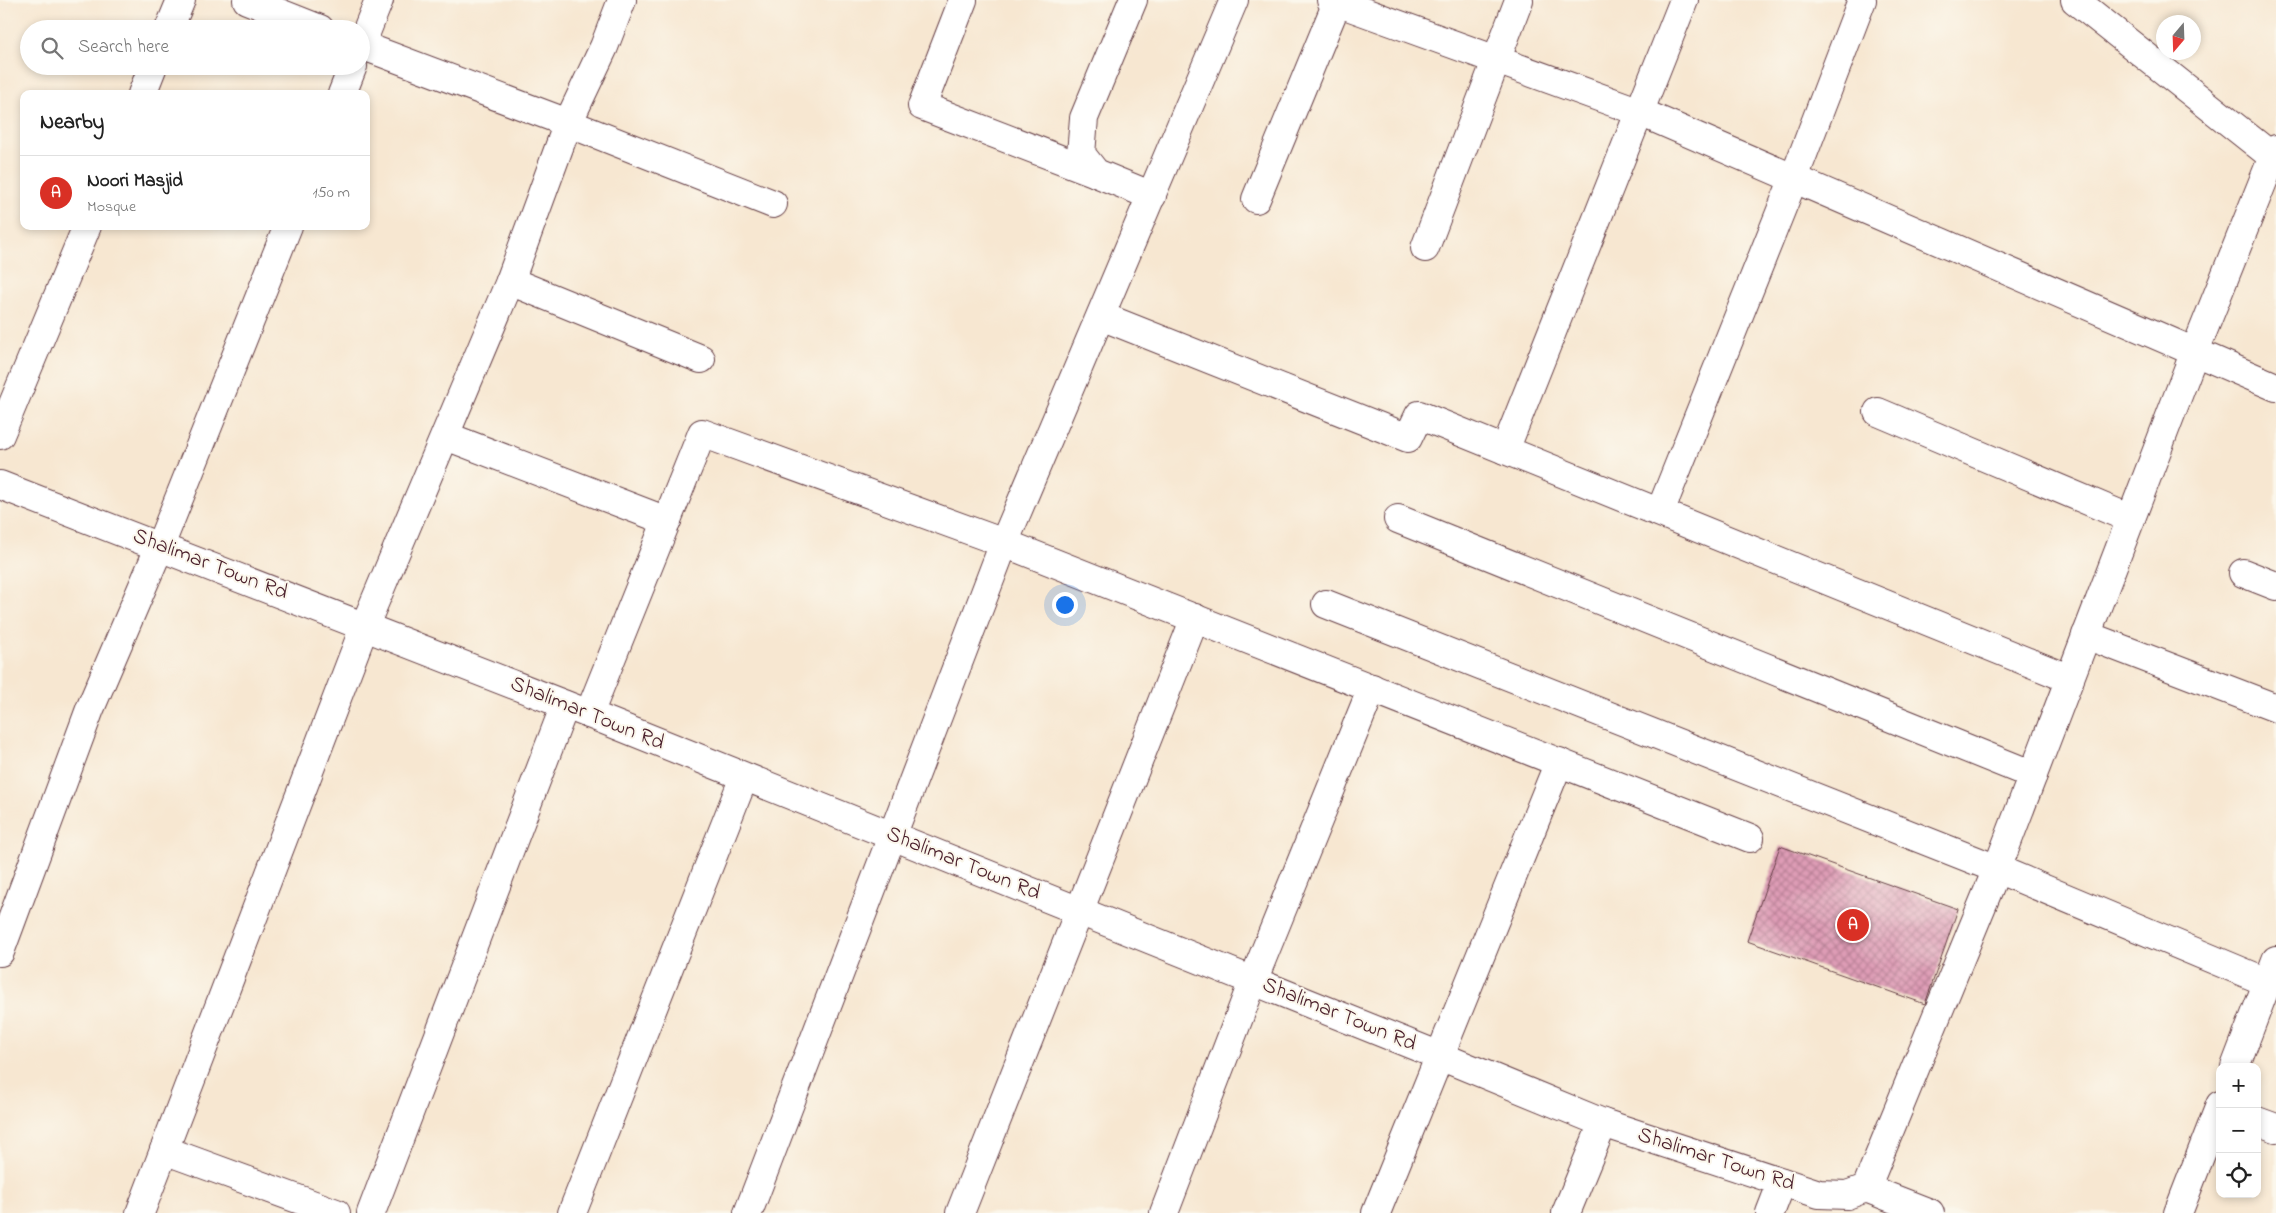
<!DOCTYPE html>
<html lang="en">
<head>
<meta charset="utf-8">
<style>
	body { margin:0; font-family:"Indie Flower",sans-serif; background:#f6f6f6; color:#222 }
	.controls { position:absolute; right:15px; bottom:15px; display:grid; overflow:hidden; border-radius:10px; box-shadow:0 2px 8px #0003 }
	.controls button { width:45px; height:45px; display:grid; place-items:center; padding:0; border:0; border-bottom:1px solid #e0e0e0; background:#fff; color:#222; font:25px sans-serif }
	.compass { position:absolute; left:2156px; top:15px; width:45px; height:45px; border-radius:50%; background:#fff; box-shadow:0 2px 8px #0003; rotate:199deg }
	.you { position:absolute; left:1064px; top:604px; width:18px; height:18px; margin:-12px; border:4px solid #fff; border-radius:50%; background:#1a73e8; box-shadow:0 0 0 8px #1a73e833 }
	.badge { display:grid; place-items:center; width:32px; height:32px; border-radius:50%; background:#d93025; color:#fff; font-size:16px; font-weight:700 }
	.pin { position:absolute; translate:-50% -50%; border:2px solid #fff; box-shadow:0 1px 5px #0006 }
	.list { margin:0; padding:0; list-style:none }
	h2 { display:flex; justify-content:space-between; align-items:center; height:65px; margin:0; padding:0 20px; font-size:21px }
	h2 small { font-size:16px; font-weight:400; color:#767676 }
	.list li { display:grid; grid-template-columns:32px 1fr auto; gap:15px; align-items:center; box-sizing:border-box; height:75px; padding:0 20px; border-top:1px solid #e0e0e0 }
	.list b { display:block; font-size:19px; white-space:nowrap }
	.list p { margin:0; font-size:16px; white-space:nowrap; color:#767676 }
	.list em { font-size:16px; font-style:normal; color:#767676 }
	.icon { flex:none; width:28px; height:28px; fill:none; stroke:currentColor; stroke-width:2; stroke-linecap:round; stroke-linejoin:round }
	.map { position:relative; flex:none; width:2276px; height:1213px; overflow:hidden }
	.search { position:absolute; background:#fff; box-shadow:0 2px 8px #0003; left:20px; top:20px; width:350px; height:55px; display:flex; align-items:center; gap:12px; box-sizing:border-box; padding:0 18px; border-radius:28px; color:#767676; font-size:19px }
	.panel { position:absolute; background:#fff; box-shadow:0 2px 8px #0003; left:20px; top:90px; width:350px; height:140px; border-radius:10px }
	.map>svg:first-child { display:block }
	.building { fill:url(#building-cross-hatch) }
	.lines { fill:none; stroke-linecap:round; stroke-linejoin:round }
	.minor-casing { stroke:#643d44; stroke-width:30 }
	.minor { stroke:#fff; stroke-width:28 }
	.labels { text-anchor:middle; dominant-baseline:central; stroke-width:4; stroke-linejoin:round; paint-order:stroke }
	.street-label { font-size:22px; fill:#4a1f2b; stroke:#fbf7ec }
</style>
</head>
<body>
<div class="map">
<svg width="2276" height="1213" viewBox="0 0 2276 1213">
	<defs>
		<pattern id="building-cross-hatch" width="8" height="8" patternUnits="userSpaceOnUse" patternTransform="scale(1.25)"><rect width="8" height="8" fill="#de9cb6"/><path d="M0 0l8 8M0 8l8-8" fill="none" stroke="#b67f94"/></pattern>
	</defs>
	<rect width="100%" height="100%" fill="#fbf7ec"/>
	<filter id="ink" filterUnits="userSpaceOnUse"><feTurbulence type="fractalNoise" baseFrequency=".02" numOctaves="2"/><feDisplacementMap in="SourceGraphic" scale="10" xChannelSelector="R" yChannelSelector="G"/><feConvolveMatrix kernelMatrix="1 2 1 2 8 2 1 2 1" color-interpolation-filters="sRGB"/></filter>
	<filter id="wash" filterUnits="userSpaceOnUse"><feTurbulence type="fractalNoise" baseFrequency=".0096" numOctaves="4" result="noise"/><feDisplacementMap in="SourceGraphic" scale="20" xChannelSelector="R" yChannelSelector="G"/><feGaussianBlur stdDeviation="1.12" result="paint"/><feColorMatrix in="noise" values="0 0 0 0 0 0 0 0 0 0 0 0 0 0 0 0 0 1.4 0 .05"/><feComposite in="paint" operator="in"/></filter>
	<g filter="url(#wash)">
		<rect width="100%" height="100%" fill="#f7e7d1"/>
		<g id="blocks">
			<!-- building -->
			<path class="building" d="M1780,846L1958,909L1925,1004L1747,941Z"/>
		</g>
	</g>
	<g filter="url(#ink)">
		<use href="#blocks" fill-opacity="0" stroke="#643d44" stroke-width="1"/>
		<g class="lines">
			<defs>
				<g id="minor">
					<path d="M247,0L320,29"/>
					<path d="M963,0L922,106L1096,173"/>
					<path d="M1133,0L1084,118L1081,154L1096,173L1152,196"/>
					<path d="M1331,0L1640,112L2276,387"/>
					<path d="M2075,0L2273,157"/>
					<path d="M169,29L181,0"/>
					<path d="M361,45L568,123L773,204"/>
					<path d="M361,45L379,0"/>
					<path d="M142,94L153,66"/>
					<path d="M342,94L353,66"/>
					<path d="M1256,199L1338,0"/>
					<path d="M1425,248L1519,0"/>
					<path d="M510,281L701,359"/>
					<path d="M1101,316L1408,438L1419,415L2070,679"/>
					<path d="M1878,412L2131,519"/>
					<path d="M0,435L87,226"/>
					<path d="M446,436L667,521"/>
					<path d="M1505,450L1684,0"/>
					<path d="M0,485L589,714L1440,1056L1603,1123L1819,1194L1847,1195L1866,1188L1930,1213"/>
					<path d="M1660,512L1794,178L1862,0"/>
					<path d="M1398,519L2033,775"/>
					<path d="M2243,573L2276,586"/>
					<path d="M1326,604L1997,869L2267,982"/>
					<path d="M2086,635L2276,708"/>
					<path d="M589,714L702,433L1004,543L1234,0"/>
					<path d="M0,952L90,709L160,546L288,226"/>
					<path d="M2235,1067L2276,960"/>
					<path d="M2257,1121L2276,1128"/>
					<path d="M164,1150L336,1213"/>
					<path d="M1866,1188L1997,869L2195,351L2276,149"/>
					<path d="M140,1213L365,625L510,281L568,123L604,47L622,0"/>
					<path d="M371,1213L565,705"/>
					<path d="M572,1213L744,777"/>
					<path d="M748,1213L1004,543L1750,838"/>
					<path d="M960,1213L1195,618"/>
					<path d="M1164,1213L1253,981L1372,688"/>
					<path d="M1376,1213L1559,762"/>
					<path d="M1566,1213L1603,1123"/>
					<path d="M1770,1213L1782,1182"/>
					<path d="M2178,1213L2220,1105"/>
				</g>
			</defs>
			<!-- minor casing -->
			<use href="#minor" class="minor-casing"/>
			<!-- minor -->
			<use href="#minor" class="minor"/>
		</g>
	</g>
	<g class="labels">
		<!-- street labels -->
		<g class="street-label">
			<text transform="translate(210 565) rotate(21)">Shalimar Town Rd</text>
			<text transform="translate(587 714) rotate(22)">Shalimar Town Rd</text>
			<text transform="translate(963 864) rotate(22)">Shalimar Town Rd</text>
			<text transform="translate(1339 1015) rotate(22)">Shalimar Town Rd</text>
			<text transform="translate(1716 1160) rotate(18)">Shalimar Town Rd</text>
		</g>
	</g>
</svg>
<div class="controls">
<button>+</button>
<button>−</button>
<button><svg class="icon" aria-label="locate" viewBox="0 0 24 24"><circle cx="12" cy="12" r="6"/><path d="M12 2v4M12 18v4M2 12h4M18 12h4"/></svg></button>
</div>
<svg class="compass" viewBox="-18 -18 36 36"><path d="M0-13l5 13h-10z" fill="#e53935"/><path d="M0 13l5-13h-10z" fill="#767676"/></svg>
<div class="you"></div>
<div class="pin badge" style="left:1853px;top:925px">A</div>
<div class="search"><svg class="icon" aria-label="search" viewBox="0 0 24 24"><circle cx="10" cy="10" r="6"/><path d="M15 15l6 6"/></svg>Search here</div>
<section class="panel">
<h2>Nearby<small></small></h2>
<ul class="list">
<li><span class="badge">A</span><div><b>Noori Masjid</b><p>Mosque</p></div><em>150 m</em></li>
</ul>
</section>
</div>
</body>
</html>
